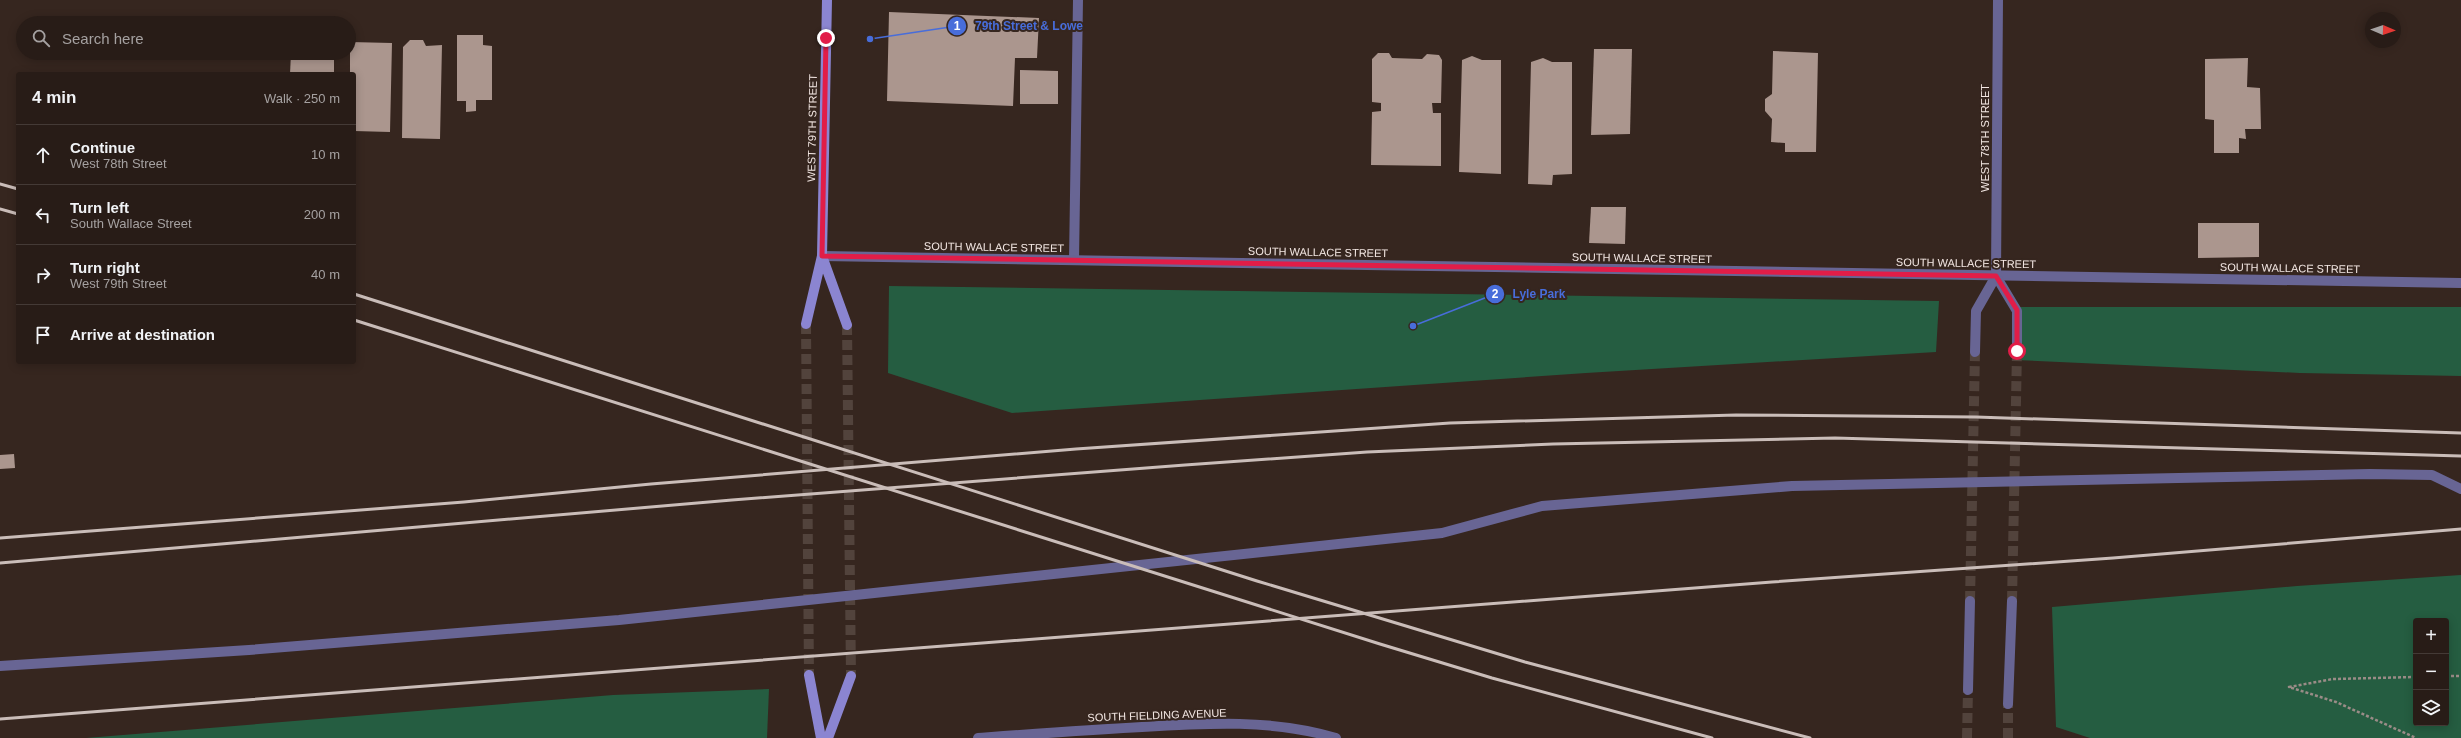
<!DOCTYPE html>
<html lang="en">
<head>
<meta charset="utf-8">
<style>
	body { margin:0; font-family:Arial,sans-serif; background:#342924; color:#f1f3f6 }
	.controls { position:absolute; right:12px; bottom:12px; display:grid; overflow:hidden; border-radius:4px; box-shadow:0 2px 10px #0003 }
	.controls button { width:36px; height:36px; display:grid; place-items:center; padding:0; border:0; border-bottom:1px solid #443a36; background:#281c17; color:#f1f3f6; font:20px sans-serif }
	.compass { position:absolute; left:2365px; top:12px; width:36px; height:36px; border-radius:50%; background:#281c17; box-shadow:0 2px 10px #0003; rotate:92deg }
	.stop { position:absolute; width:12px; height:12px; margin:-9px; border:3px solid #e11d48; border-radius:50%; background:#fff }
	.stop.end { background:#e11d48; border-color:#fff; box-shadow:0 1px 4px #0008 }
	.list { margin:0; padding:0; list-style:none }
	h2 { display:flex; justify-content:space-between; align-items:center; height:52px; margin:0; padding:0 16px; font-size:17px }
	h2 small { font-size:13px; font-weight:400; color:#a5a1a1 }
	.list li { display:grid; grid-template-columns:26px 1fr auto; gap:12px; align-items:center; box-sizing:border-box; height:60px; padding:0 16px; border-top:1px solid #443a36 }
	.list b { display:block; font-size:15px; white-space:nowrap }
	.list p { margin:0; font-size:13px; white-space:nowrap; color:#a5a1a1 }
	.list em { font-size:13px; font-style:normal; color:#a5a1a1 }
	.icon { flex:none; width:22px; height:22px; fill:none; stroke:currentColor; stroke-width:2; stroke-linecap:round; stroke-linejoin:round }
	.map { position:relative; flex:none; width:2461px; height:738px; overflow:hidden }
	.search { position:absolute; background:#281c17; box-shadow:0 2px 10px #0003; left:16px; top:16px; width:340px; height:44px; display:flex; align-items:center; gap:10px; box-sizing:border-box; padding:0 14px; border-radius:22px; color:#a5a1a1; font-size:15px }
	.panel { position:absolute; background:#281c17; box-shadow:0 2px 10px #0003; left:16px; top:72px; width:340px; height:292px; border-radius:4px }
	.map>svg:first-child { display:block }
	.green { fill:#255d41; fill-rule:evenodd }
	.building { fill:#ab968e }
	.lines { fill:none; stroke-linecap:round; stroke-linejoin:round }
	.street-tunnel { stroke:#52433c; stroke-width:10; stroke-dasharray:10 5; stroke-linecap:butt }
	.secondary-tunnel { stroke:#52433c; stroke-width:10; stroke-dasharray:10 5; stroke-linecap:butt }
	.path { stroke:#9a8c87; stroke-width:2.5; stroke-dasharray:3 2; stroke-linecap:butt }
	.lane { stroke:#686594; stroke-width:10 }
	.street { stroke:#686594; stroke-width:10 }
	.secondary { stroke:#8b85d1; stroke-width:10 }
	.rail { stroke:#cabdb9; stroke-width:3 }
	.route { stroke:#e11d48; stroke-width:5 }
	.labels { text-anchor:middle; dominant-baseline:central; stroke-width:4; stroke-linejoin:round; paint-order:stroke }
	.street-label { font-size:11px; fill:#f3e7e3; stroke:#36261f }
	.leader { fill:none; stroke:#486dda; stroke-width:1.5 }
	.callout-dot { fill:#486dda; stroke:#36261f; stroke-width:1.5 }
	.mark-label { font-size:12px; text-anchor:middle; font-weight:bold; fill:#fff }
	.callout-label { font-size:12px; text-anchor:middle; font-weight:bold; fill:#486dda; stroke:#36261f; stroke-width:4; stroke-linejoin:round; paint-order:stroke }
</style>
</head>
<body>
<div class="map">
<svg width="2461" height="738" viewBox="0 0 2461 738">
	<rect width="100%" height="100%" fill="#36261f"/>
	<!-- green -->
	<g class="green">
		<path d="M889,286L1939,301L1936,352L1586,373L1012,413L888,373Z"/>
		<path d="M2018,307H2461V376L2300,373L2016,360Z"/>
		<path d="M2461,575V738H2090L2056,727L2052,607L2297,586ZM2416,621H2446V723H2416Z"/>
		<path d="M769,689L767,738H86L613,695Z"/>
	</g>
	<!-- building -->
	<g class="building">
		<path d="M889,12L1039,18L1037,58H1015L1013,106L887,101Z"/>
		<path d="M457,35H483V45L492,46V100H476V111L466,112V101H457Z"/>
		<path d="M410,40H423L426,46L442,45L440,139L402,138L403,47Z"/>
		<path d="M350,42L392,43L390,132L354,131V74H344L350,72Z"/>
		<path d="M1594,49H1632L1630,134L1591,135Z"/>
		<path d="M1773,51L1818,53L1816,152H1785V143L1771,142L1772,119L1765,111V99L1772,94Z"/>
		<path d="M291,53H334V74H290Z"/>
		<path d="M1378,53H1389L1392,58L1422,59L1427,54L1439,55L1442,60L1441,103H1432L1433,113H1441V166L1371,165L1372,112L1381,111V103L1372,102V59Z"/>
		<path d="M1472,56L1482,60H1501V174L1459,172L1462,60Z"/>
		<path d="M1543,58L1552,62H1572V174L1553,175L1552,185L1528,184L1531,62Z"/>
		<path d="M2248,58L2247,87L2260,88L2261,129H2245L2246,139L2239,138V153H2214V120L2205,119V59Z"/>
		<path d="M1020,70L1058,71V104H1020Z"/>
		<path d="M1591,207H1626L1625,244L1589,243Z"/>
		<path d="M2198,223H2259V257L2198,258Z"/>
		<path d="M14,454L15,468L0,469V455Z"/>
	</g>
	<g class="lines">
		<!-- street-tunnel -->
		<g class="street-tunnel">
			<path d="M1970,601L1975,352"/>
			<path d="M2012,601L2017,351"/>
			<path d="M1967,738L1968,690"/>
			<path d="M2008,738V704"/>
		</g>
		<!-- secondary-tunnel -->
		<g class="secondary-tunnel">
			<path d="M806,324L809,675"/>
			<path d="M847,325L851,676"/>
		</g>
		<!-- path -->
		<g class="path">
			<path d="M2446,676H2461"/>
			<path d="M2416,677L2333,679L2289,687L2336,702L2416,738"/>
		</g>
		<!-- lane -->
		<g class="lane">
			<path d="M1074,260L1078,0"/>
			<path d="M0,666L249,650L619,620L1442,533L1542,506L1792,486L2370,474L2432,475L2461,489"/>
		</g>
		<!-- street -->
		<g class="street">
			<path d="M822,256L2461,283"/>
			<path d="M1996,276L2017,311V351"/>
			<path d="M1975,352L1976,311L1996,276L1998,0"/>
			<path d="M1968,690L1970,601"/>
			<path d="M2008,704L2012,601"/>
			<path d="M978,738C1033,734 1087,730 1142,727C1207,723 1273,719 1336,738"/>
		</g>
		<!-- secondary -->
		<g class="secondary">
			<path d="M822,256L847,325"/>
			<path d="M806,324L822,256L827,0"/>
			<path d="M809,675L821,738"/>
			<path d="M828,738L851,676"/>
		</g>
		<!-- rail -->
		<g class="rail">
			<path d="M0,184L18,189"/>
			<path d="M0,209L18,214"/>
			<path d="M354,294L1257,581L1525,662L1810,738"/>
			<path d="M354,320L1380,644L1492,678L1712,738"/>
			<path d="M0,538L464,502L651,484L1076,449L1450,423L1736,415L1976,417L2461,433"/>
			<path d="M0,563L732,500L1185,465L1367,452L1553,444L1835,438L2461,456"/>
			<path d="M0,719L1772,582L2113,558L2461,529"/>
		</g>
	</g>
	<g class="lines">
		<!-- route -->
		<path class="route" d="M826,38L822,256L1996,276L2017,310V351"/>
	</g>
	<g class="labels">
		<!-- street labels -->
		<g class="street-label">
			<text transform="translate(812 128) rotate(-89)">WEST 79TH STREET</text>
			<text transform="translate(1985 138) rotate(-90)">WEST 78TH STREET</text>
			<text transform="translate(994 247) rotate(1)">SOUTH WALLACE STREET</text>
			<text transform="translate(1318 252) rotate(1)">SOUTH WALLACE STREET</text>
			<text transform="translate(1642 258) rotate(1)">SOUTH WALLACE STREET</text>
			<text transform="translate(1966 263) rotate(1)">SOUTH WALLACE STREET</text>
			<text transform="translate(2290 268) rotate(1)">SOUTH WALLACE STREET</text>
			<text transform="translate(1157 715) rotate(-2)">SOUTH FIELDING AVENUE</text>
		</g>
	</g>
	<!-- callouts -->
	<path class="leader" d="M870 39L957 26M1413 326L1495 294"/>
	<g class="callout-dot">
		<circle cx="870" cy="39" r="4"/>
		<circle cx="1413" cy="326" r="4"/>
		<circle cx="957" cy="26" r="10"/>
		<circle cx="1495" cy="294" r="10"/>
	</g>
	<g class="mark-label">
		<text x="957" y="30">1</text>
		<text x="1495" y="298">2</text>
	</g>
	<g class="callout-label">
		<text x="1029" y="30">79th Street &amp; Lowe</text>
		<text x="1539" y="298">Lyle Park</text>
	</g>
</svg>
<div class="controls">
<button>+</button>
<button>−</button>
<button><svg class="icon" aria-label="layers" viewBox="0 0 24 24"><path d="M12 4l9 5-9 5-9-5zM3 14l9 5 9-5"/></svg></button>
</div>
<svg class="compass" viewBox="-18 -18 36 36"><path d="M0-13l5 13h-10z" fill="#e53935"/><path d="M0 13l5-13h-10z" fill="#a5a1a1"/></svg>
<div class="stop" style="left:2017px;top:351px"></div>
<div class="stop end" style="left:826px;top:38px"></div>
<div class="search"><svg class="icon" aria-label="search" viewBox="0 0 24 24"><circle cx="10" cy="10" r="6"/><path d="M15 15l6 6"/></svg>Search here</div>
<section class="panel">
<h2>4 min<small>Walk · 250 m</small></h2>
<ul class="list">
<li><svg class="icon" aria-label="ahead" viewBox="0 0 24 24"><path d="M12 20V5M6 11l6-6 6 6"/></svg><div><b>Continue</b><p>West 78th Street</p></div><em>10 m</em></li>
<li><svg class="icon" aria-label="left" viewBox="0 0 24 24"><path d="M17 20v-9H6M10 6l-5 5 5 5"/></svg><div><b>Turn left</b><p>South Wallace Street</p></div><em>200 m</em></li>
<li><svg class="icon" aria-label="right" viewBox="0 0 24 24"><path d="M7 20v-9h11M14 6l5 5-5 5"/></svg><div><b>Turn right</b><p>West 79th Street</p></div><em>40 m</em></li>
<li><svg class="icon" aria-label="arrive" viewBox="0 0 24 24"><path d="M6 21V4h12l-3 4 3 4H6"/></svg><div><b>Arrive at destination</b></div></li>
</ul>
</section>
</div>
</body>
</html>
